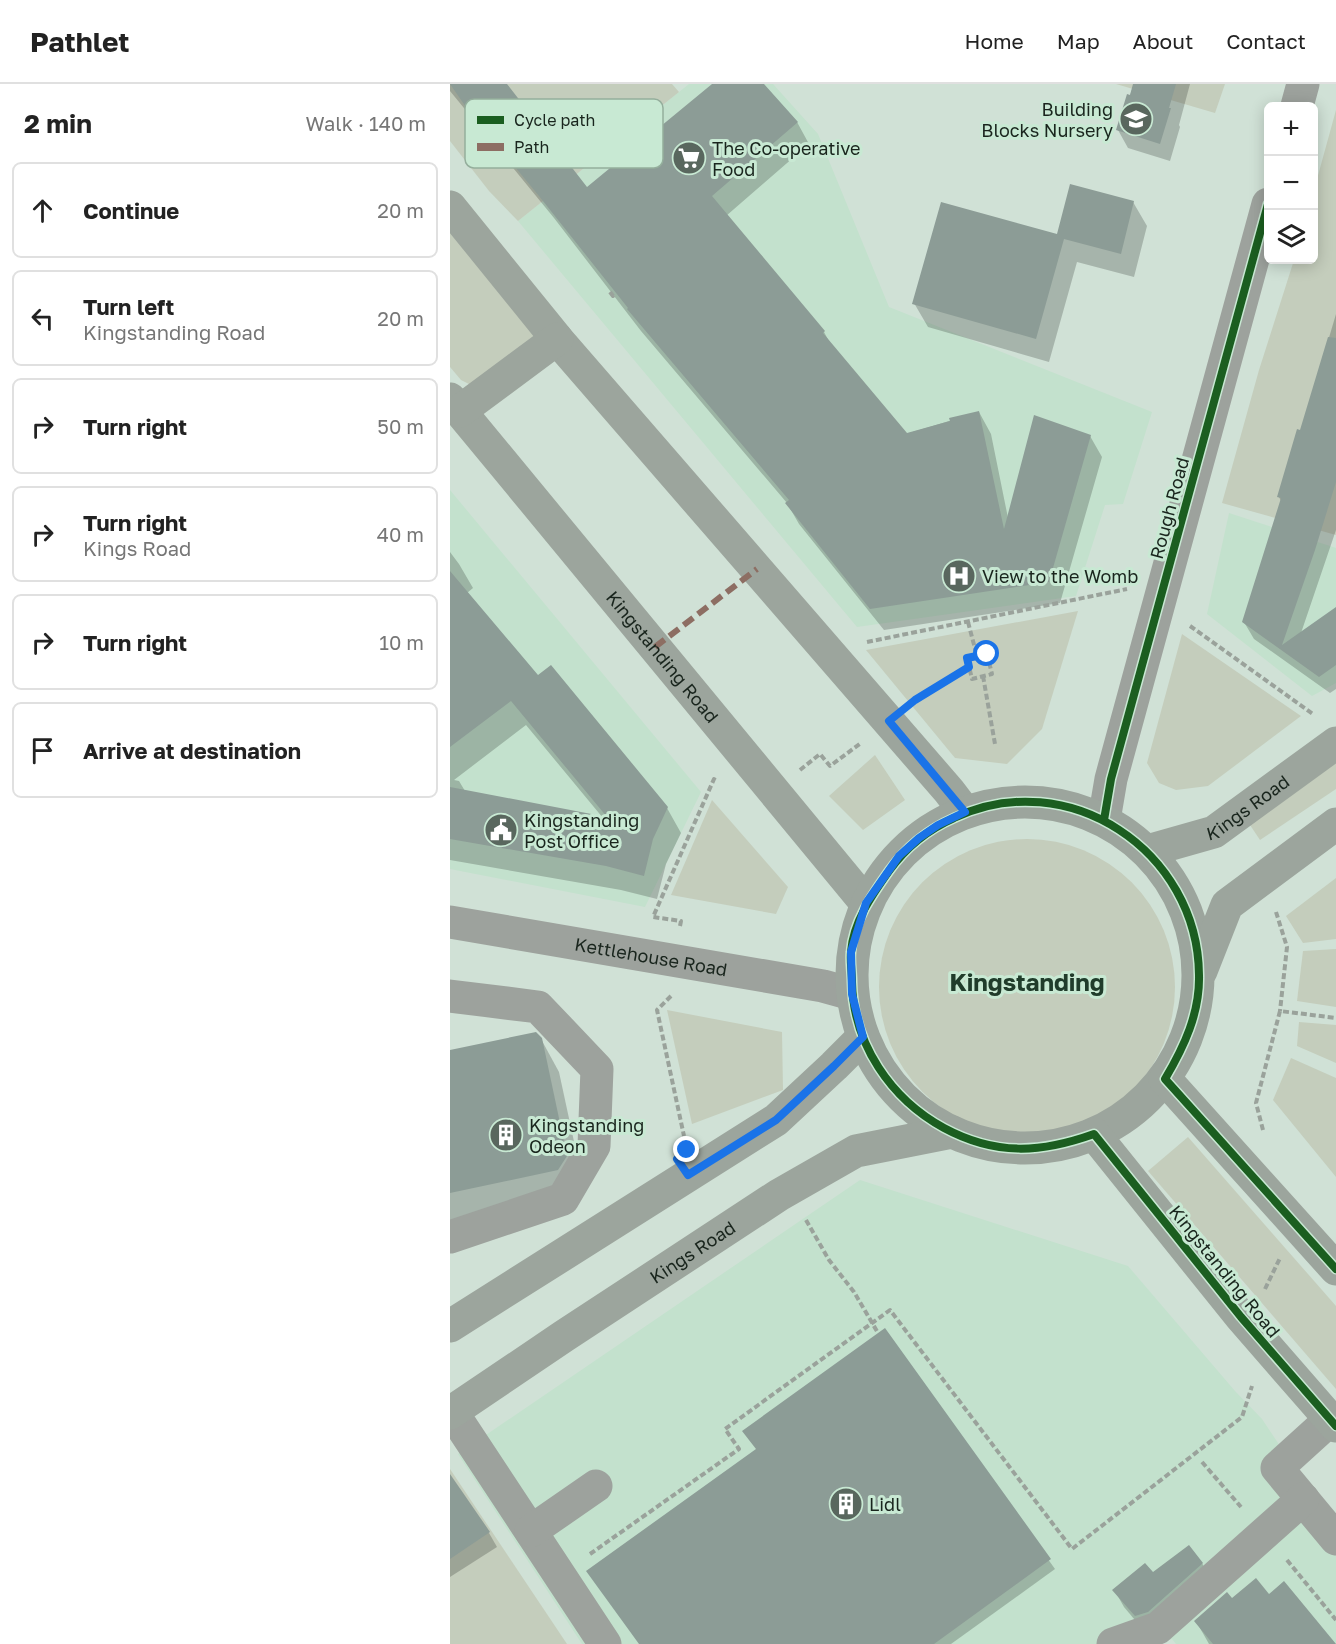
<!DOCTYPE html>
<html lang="en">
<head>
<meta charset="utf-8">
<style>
	body { margin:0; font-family:"Golos Text",sans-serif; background:#f2f2f2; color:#222 }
	.controls { position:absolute; right:18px; top:18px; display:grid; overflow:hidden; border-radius:9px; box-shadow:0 3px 15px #0003 }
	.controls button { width:54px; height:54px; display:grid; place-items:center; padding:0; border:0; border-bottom:2px solid #e0e0e0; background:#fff; color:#222; font:30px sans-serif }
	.stop { position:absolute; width:18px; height:18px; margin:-14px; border:4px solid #1a73e8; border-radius:50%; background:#fff }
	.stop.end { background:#1a73e8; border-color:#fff; box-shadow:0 2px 6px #0008 }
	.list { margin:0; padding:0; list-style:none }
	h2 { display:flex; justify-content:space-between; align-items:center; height:78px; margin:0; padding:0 24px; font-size:26px }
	h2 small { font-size:20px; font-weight:400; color:#767676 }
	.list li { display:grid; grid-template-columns:39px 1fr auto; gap:18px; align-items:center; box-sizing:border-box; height:96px; margin:0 12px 12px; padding:0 12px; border:2px solid #e0e0e0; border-radius:9px }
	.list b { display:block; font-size:22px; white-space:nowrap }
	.list p { margin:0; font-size:20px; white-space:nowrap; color:#767676 }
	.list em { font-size:20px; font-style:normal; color:#767676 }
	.icon { flex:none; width:33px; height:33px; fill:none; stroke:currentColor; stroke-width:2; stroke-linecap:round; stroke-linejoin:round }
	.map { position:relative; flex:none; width:886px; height:1560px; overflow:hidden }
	header { display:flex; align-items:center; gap:36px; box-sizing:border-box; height:84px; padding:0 30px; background:#fff; border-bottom:2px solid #e0e0e0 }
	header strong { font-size:28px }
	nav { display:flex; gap:33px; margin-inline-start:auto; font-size:21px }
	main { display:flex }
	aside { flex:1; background:#fff }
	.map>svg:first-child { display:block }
	.built { fill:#c3e1cd }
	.green { fill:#c4cdbc }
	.shadow { fill:#0003; fill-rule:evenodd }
	.building { fill:#8c9c96 }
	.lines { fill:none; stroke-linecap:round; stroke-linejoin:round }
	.path { stroke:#9aa29b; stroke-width:4; stroke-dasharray:6 3; stroke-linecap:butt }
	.minor { stroke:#9da29d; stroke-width:33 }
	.major { stroke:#9ca59d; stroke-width:33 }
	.quiet { stroke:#8d6e63; stroke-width:6; stroke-dasharray:12 6; stroke-linecap:butt }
	.cycleway-casing { stroke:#c8e9d3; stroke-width:11 }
	.cycleway { stroke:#1b5e20; stroke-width:8 }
	.route { stroke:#1a73e8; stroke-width:8 }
	.labels { text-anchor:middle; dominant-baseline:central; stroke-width:6; stroke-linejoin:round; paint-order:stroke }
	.poi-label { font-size:18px; fill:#19251d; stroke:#c8e9d3; text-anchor:start }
	.street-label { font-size:18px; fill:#19251d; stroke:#c8e9d3 }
	.district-label { font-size:24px; font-weight:bold; fill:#203c2b; stroke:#c8e9d3 }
	.key { fill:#c8e9d3; stroke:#94ae9c; stroke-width:1.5 }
	.key-label { font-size:16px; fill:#19251d }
</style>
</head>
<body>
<header>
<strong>Pathlet</strong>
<nav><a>Home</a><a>Map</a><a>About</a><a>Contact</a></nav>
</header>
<main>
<aside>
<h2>2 min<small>Walk · 140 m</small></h2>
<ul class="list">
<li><svg class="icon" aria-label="ahead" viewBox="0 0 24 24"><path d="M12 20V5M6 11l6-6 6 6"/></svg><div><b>Continue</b></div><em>20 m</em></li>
<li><svg class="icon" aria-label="left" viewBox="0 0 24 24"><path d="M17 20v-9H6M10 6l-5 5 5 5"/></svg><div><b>Turn left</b><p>Kingstanding Road</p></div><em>20 m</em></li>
<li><svg class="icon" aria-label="right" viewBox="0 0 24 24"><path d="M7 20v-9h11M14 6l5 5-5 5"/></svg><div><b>Turn right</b></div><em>50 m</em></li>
<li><svg class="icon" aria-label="right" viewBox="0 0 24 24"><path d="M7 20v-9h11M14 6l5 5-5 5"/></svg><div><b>Turn right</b><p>Kings Road</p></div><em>40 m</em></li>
<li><svg class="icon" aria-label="right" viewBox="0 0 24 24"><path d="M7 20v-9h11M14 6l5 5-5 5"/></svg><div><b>Turn right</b></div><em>10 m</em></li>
<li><svg class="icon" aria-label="arrive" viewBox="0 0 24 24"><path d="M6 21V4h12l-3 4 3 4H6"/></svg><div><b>Arrive at destination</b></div></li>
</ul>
</aside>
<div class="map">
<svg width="886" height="1560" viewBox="0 0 886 1560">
	<rect width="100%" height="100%" fill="#d0e1d6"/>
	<!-- built -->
	<g class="built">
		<path d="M239,0H323L368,50L439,223L702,328L673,420L655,421L626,512L407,543L68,137Z"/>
		<path d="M0,406L251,708L195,823L0,785Z"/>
		<path d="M779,429L886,464V599L862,612L757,530Z"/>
		<path d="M410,1096L678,1182L785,1307L812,1335L886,1446V1560H726L722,1555L709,1560H132L8,1370Z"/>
	</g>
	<!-- green -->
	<g class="green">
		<path d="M0,0H222L229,8L68,137L39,107L0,57Z"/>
		<path d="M666,0H775L765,29Z"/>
		<path d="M886,26V451L772,419L809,286L844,176H864V106Z"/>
		<path d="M0,146L85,250L78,259L21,301L11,296L0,283Z"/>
		<path d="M628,527L592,645L557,680L505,674L416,566Z"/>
		<path d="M732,550L851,632L758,702L726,706L709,699L697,679Z"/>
		<path d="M425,671L455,716L413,746L379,712Z"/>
		<path d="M886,673V705L810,756L796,735Z"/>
		<path d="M262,716L338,803L326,830L221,811Z"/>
		<circle cx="577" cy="903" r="148"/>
		<path d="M886,794V855L853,859L836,832Z"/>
		<path d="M886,865V923L847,917L853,867Z"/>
		<path d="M217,926L332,948L333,1006L242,1040Z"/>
		<path d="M849,938L886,941V979L847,962Z"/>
		<path d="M841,974L886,994V1093L823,1016Z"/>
		<path d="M738,1053L886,1222V1305L698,1087Z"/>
		<path d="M0,1385L117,1560H0Z"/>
	</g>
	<!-- shadow -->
	<g class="shadow">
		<path d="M0,0H51L137,105L265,0H312L347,38L359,60L276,132L374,248L381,261L456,350L529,328L541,350L558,434L640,352L652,373L610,519L434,546L349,440L337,419L191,247L104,134L0,7Z"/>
		<path d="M684,0H740L729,41L730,43L720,77L678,64L668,46Z"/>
		<path d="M683,118L697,142L684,193L627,178L599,278L478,243L464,219Z"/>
		<path d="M886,230V446L851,549L886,525V605L880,609L804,555L794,538L831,417L829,413L851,348Z"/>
		<path d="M0,468L9,480L23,504L17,509L88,593L217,724L231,749L216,780L207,815L171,806L0,776ZM76,641L153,734L15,707L9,697L4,696Z"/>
		<path d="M91,955L109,988L134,1104L0,1144V968Z"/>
		<path d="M434,1246L605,1485L501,1560H189L307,1366Z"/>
		<path d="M0,1421L39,1449L47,1463L0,1493Z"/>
		<path d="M752,1479L761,1496L695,1548L674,1523L665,1507L703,1491Z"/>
		<path d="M818,1512L884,1560H759L746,1537L781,1516Z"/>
	</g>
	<!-- building -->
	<g class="building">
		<path d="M0,0H57L137,103L262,0H314L348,38L262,112L375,247L373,249L457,349L500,337L499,334L529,327L554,445L584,331L641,351L599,498L420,525L335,419L339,416L177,225L178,224L89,112L18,26Z"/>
		<path d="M683,0H726L719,24H721L710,60L666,46L677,10L680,11Z"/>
		<path d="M620,100L684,117L671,170L614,155L586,255L462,220L491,118L607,150Z"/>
		<path d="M878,253L886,254V398L865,466L832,561L886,523V581L869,593L792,538L831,414L827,413L847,345L850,346Z"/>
		<path d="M0,487L88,591L101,581L218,723L203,755L194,792L156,782L0,755V703L157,733L61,617L0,663Z"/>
		<path d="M86,948L92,954L117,1072L108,1086L0,1109V966Z"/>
		<path d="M435,1244L601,1475L484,1560H189L136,1487L306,1365L292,1347Z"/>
		<path d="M0,1390L40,1448L0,1475Z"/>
		<path d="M739,1461L753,1479L698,1528L685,1532L662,1506L695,1479L703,1488Z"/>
		<path d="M806,1494L819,1510L834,1497L886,1560H763L744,1537L777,1508L782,1514Z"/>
	</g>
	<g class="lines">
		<!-- path -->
		<g class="path">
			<path d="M160,208L163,212L165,210"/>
			<path d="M518,538L527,572"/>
			<path d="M740,542L863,630"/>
			<path d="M417,558L677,505"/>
			<path d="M537,570L542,590L522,595L517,574Z"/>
			<path d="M533,592L545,660"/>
			<path d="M467,615L519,583"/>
			<path d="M350,686L370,670L380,682L411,659"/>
			<path d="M826,828L837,863L830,927"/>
			<path d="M230,842L231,837L203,833L264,695L266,697"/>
			<path d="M221,912L207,926L234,1052"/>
			<path d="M813,1046L806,1019L830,927L886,934"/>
			<path d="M356,1136L379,1176L404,1208L428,1249"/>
			<path d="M815,1205L830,1174"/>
			<path d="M752,1378L791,1423"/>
			<path d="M140,1470L289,1365L275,1345L440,1226L622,1465L792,1333L802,1302"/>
			<path d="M837,1476L886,1536"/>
		</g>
		<!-- minor -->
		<g class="minor">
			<path d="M847,22L853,0"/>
			<path d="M654,736L661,695L818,120"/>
			<path id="s1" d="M0,838L373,902L402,910"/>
			<path d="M0,912L88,923L147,985L144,1062L113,1115L0,1153"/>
			<path d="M2,1328L155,1560"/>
			<path d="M881,1335L827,1384L886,1455"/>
			<path d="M81,1447L146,1402"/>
			<path d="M663,1560L708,1544L853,1415"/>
		</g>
		<!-- major -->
		<g class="major">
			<path d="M0,123L107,255L499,707L515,728"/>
			<path id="s2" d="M0,315L416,819"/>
			<path d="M10,327L107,255"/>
			<circle cx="575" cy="891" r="173"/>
			<path id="s3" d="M697,767L764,748L886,659"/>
			<path d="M751,887L777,821L886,740"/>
			<path d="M715,995L886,1185"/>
			<path d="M644,1050L791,1233L886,1342"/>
			<path d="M0,1242L326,1036L384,982L413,953"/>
			<path id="s4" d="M0,1329L114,1252L329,1111L406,1067L502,1048"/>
		</g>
		<!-- quiet -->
		<path class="quiet" d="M205,563L307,485"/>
		<defs>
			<g id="cycleway">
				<path d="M654,736L661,695L818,120"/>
				<path d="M886,1185L715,995C734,963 750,929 749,891C748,767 618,680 504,734C477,746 456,763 439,787C422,811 403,838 401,868C400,878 402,888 402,898C403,960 441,1015 494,1044C546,1072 591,1069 644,1050L791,1233L886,1342"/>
			</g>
		</defs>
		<!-- cycleway casing -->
		<use href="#cycleway" class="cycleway-casing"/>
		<!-- cycleway -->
		<use href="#cycleway" class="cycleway"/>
	</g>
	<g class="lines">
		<!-- route -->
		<path class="route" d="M237,1066L227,1075L238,1091L326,1036L384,982L413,953L402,910L401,868L416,819L449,772L469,754L488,741L515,728L439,637L465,616L519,583L517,574L537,570"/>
	</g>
	<!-- icons -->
	<defs>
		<symbol id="school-disc" viewBox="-11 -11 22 22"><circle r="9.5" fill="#59675e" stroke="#c8e9d3"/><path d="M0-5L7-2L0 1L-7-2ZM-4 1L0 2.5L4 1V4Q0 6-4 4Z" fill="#fff"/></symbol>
		<symbol id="supermarket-disc" viewBox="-11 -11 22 22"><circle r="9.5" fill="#59675e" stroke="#c8e9d3"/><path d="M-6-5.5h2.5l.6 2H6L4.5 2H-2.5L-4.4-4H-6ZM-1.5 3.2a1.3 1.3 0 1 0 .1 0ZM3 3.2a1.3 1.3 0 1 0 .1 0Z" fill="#fff"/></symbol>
		<symbol id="hospital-disc" viewBox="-11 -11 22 22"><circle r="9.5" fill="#59675e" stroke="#c8e9d3"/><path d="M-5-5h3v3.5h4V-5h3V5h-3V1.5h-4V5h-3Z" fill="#fff"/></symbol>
		<symbol id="civic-disc" viewBox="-11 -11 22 22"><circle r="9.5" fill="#59675e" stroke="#c8e9d3"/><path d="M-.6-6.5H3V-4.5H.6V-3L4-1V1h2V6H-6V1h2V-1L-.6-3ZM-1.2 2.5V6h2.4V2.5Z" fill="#fff"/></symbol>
		<symbol id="building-disc" viewBox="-11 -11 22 22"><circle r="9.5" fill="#59675e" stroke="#c8e9d3"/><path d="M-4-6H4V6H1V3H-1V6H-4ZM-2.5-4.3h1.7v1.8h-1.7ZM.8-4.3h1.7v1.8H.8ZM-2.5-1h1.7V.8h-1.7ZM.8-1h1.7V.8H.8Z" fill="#fff"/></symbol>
	</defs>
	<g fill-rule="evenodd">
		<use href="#school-disc" x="667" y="16" width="38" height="38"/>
		<use href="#supermarket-disc" x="220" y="55" width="38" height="38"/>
		<use href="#hospital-disc" x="490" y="473" width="38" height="38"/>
		<use href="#civic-disc" x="32" y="727" width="38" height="38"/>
		<use href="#building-disc" x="37" y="1032" width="38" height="38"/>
		<use href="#building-disc" x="377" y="1401" width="38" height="38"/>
	</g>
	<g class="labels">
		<!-- poi labels -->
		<g class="poi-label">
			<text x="663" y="25" text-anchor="end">Building<tspan x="663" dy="21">Blocks Nursery</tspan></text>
			<text x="262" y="64">The Co-operative<tspan x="262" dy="21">Food</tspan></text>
			<text x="532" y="492">View to the Womb</text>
			<text x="74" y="736">Kingstanding<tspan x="74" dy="21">Post Office</tspan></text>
			<text x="79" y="1041">Kingstanding<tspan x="79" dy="21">Odeon</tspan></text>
			<text x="419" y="1420">Lidl</text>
		</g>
		<!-- street labels -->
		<g class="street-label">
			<text transform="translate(719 424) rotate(-75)">Rough Road</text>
			<text stroke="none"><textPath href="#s2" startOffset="334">Kingstanding Road</textPath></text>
			<text stroke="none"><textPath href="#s3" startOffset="111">Kings Road</textPath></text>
			<text stroke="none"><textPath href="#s1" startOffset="204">Kettlehouse Road</textPath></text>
			<text stroke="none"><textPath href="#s4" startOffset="291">Kings Road</textPath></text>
			<text transform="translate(775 1187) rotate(51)">Kingstanding Road</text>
		</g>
		<!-- district labels -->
		<g class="district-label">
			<text x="577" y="897">Kingstanding</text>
		</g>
	</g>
	<!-- legend -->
	<rect x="15" y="15" width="198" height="69" rx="9" class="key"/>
	<rect x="27" y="32" width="27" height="8" fill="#1b5e20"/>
	<rect x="27" y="59" width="27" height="8" fill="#8d6e63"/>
	<g class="key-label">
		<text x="64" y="42">Cycle path</text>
		<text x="64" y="69">Path</text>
	</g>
</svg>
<div class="controls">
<button>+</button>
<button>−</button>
<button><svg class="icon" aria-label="layers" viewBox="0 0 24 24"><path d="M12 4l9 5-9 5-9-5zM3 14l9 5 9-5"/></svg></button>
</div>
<div class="stop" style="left:537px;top:570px"></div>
<div class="stop end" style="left:237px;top:1066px"></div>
</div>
</main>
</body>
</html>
